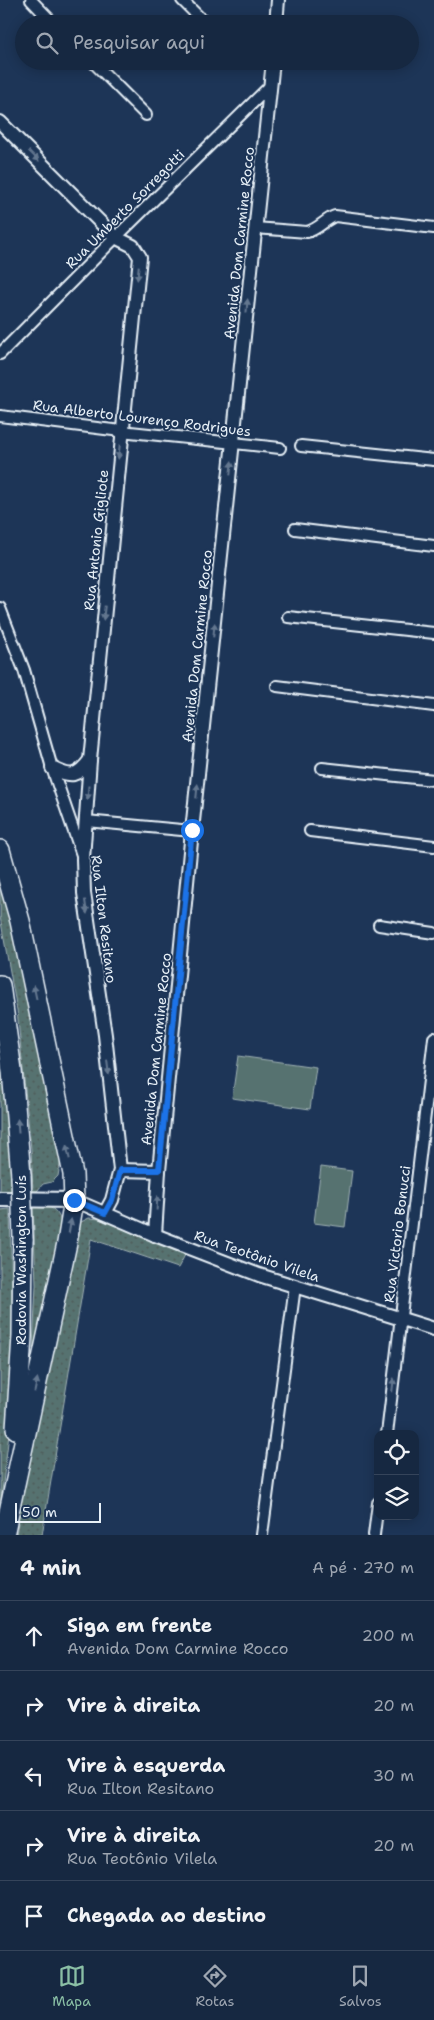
<!DOCTYPE html>
<html lang="pt">
<head>
<meta charset="utf-8">
<style>
	body { margin:0; font-family:"Shantell Sans",sans-serif; background:#23344c; color:#f1f3f6 }
	.controls { position:absolute; right:15px; bottom:15px; display:grid; overflow:hidden; border-radius:10px; box-shadow:0 2px 12px #0003 }
	.controls button { width:45px; height:45px; display:grid; place-items:center; padding:0; border:0; border-bottom:1px solid #35445a; background:#162841; color:#f1f3f6; font:25px sans-serif }
	.scale { position:absolute; left:15px; bottom:12px; width:86px; box-sizing:border-box; padding-left:5px; border:2px solid #e8f1f8; border-top:0; font-size:14px; line-height:18px; white-space:nowrap; color:#e8f1f8; -webkit-text-stroke:4px #1d3557; paint-order:stroke }
	.stop { position:absolute; width:15px; height:15px; margin:-11px; border:4px solid #1a73e8; border-radius:50%; background:#fff }
	.stop.end { background:#1a73e8; border-color:#fff; box-shadow:0 1px 5px #0008 }
	.list { margin:0; padding:0; list-style:none }
	h2 { display:flex; justify-content:space-between; align-items:center; height:65px; margin:0; padding:0 20px; font-size:21px }
	h2 small { font-size:16px; font-weight:400; color:#9ea6b1 }
	.list li { display:grid; grid-template-columns:32px 1fr auto; gap:15px; align-items:center; box-sizing:border-box; height:70px; padding:0 20px; border-top:1px solid #35445a }
	.list b { display:block; font-size:19px; white-space:nowrap }
	.list p { margin:0; font-size:16px; white-space:nowrap; color:#9ea6b1 }
	.list em { font-size:16px; font-style:normal; color:#9ea6b1 }
	.icon { flex:none; width:28px; height:28px; fill:none; stroke:currentColor; stroke-width:2; stroke-linecap:round; stroke-linejoin:round }
	.map { position:relative; flex:none; width:434px; height:1535px; overflow:hidden }
	.search { position:absolute; background:#162841; box-shadow:0 2px 12px #0003; left:15px; right:15px; top:15px; height:55px; display:flex; align-items:center; gap:12px; box-sizing:border-box; padding:0 18px; border-radius:28px; color:#9ea6b1; font-size:19px }
	.sheet { height:415px; background:#162841 }
	nav { display:flex; justify-content:space-around; align-items:center; box-sizing:border-box; height:70px; border-top:1px solid #35445a; background:#162841; font-size:14px; color:#9ea6b1 }
	nav a { display:grid; justify-items:center; gap:2px }
	nav .on { color:#8abfa5 }
	.map>svg:first-child { display:block }
	.grass { fill:url(#grass-dots); stroke:#a0b2b4 }
	.park { fill:#57726f; stroke:#a0b2b4 }
	.lines { fill:none; stroke-linecap:round; stroke-linejoin:round }
	.minor-casing { stroke:#e8f1f8; stroke-width:14 }
	.tertiary-casing { stroke:#e8f1f8; stroke-width:16 }
	.secondary-casing { stroke:#e8f1f8; stroke-width:18 }
	.motorway-casing { stroke:#e8f1f8; stroke-width:22 }
	.minor { stroke:#1d3557; stroke-width:10 }
	.tertiary { stroke:#1d3557; stroke-width:12 }
	.secondary { stroke:#1d3557; stroke-width:14 }
	.motorway { stroke:#1d3557; stroke-width:19 }
	.motorway-bridge-casing { stroke:#e8f1f8; stroke-width:22; stroke-linecap:butt }
	.motorway-bridge { stroke:#1d3557; stroke-width:19 }
	.oneway { fill:#64778f }
	.route { stroke:#1a73e8; stroke-width:6 }
	.labels { text-anchor:middle; dominant-baseline:central; stroke-width:4; stroke-linejoin:round; paint-order:stroke }
	.street-label { font-size:14px; fill:#e8f1f8; stroke:#1d3557 }
</style>
</head>
<body>
<div class="map">
<svg width="434" height="1535" viewBox="0 0 434 1535">
	<defs>
		<pattern id="grass-dots" width="8" height="8" patternUnits="userSpaceOnUse" patternTransform="scale(1.25)"><rect width="8" height="8" fill="#57726f"/><path d="M2 2h.1M6 6h.1" fill="none" stroke="#4e5b5b" stroke-width="1.8" stroke-linecap="round"/></pattern>
	</defs>
	<rect width="100%" height="100%" fill="#1d3557"/>
	<filter id="ink" filterUnits="userSpaceOnUse"><feTurbulence type="fractalNoise" baseFrequency=".02" numOctaves="2"/><feDisplacementMap in="SourceGraphic" scale="10" xChannelSelector="R" yChannelSelector="G"/><feConvolveMatrix kernelMatrix="1 2 1 2 8 2 1 2 1" color-interpolation-filters="sRGB"/></filter>
	<g filter="url(#ink)">
		<!-- grass -->
		<g class="grass">
			<path d="M0,867L61,1159L58,1176L52,1182L43,1184L37,1191H33L31,1149L17,1010L0,917Z"/>
			<path d="M0,1024L15,1180L10,1194H0Z"/>
			<path d="M33,1203C53,1207 60,1209 62,1230L37,1350L33,1349L36,1285Z"/>
			<path d="M10,1209L13,1346L10,1426L0,1507V1210Z"/>
			<path d="M89,1218L100,1219L185,1255L178,1268L91,1239L42,1535H16L36,1412L79,1223Z"/>
		</g>
		<!-- park -->
		<g class="park">
			<path d="M238,1056L316,1067L310,1109L232,1098Z"/>
			<path d="M321,1167L352,1171L345,1227L314,1223Z"/>
		</g>
		<g class="lines">
			<defs>
				<g id="minor">
					<path d="M31,0L54,24"/>
					<path d="M182,0L206,24"/>
					<path d="M92,61L146,115"/>
					<path d="M255,228L307,232C319,229 324,220 335,216L434,228"/>
					<path d="M0,354L108,245L271,85"/>
					<path d="M0,416L121,431L280,448"/>
					<path d="M301,446L434,460"/>
					<path d="M295,529L434,546"/>
					<path d="M0,608L24,670L52,768L82,855"/>
					<path d="M288,617L434,633"/>
					<path d="M277,686L434,706"/>
					<path d="M322,768L434,780"/>
					<path d="M86,821L192,831"/>
					<path d="M310,831L434,846"/>
					<path d="M379,925L434,933"/>
					<path d="M387,1434L434,1038"/>
					<path d="M262,1535L295,1286"/>
					<path d="M374,1535L378,1503"/>
				</g>
				<g id="tertiary">
					<path d="M276,24L278,0"/>
					<path d="M0,122L115,237L133,246L140,257L90,760L83,859L84,893L105,1035L120,1170L112,1200L105,1213"/>
					<path d="M52,768C71,778 77,777 90,760"/>
					<path d="M120,1170L159,1171"/>
					<path d="M74,1200L155,1235L259,1275L434,1329"/>
					<path d="M155,1235L159,1171L192,831L273,61"/>
				</g>
				<path id="secondary" d="M0,1199L74,1200"/>
				<g id="motorway">
					<path d="M0,850L20,921L73,1174L74,1200L67,1243L4,1535"/>
					<path d="M0,985L12,1071L21,1175"/>
					<path d="M16,1429L22,1336L23,1239"/>
				</g>
			</defs>
			<!-- minor casing -->
			<use href="#minor" class="minor-casing"/>
			<!-- tertiary casing -->
			<use href="#tertiary" class="tertiary-casing"/>
			<!-- secondary casing -->
			<use href="#secondary" class="secondary-casing"/>
			<!-- motorway casing -->
			<use href="#motorway" class="motorway-casing"/>
			<!-- minor -->
			<use href="#minor" class="minor"/>
			<!-- tertiary -->
			<use href="#tertiary" class="tertiary"/>
			<!-- secondary -->
			<use href="#secondary" class="secondary"/>
			<!-- motorway -->
			<use href="#motorway" class="motorway"/>
			<defs>
				<path id="motorway-bridge" d="M21,1175L23,1239"/>
			</defs>
			<!-- motorway-bridge casing -->
			<use href="#motorway-bridge" class="motorway-bridge-casing"/>
			<!-- motorway-bridge -->
			<use href="#motorway-bridge" class="motorway-bridge"/>
		</g>
		<!-- one-way arrows -->
		<defs><path id="oneway-solid" d="M-6-.8H1V-3.2L6.5 0L1 3.2V.8H-6Z" transform="scale(1.25)"/></defs>
		<g class="oneway">
			<use href="#oneway-solid" transform="translate(34 156) rotate(45)"/>
			<use href="#oneway-solid" transform="translate(138 273) rotate(96)"/>
			<use href="#oneway-solid" transform="translate(247 306) rotate(-85)"/>
			<use href="#oneway-solid" transform="translate(119 452) rotate(96)"/>
			<use href="#oneway-solid" transform="translate(231 468) rotate(-84)"/>
			<use href="#oneway-solid" transform="translate(104 613) rotate(96)"/>
			<use href="#oneway-solid" transform="translate(214 630) rotate(-84)"/>
			<use href="#oneway-solid" transform="translate(197 791) rotate(-84)"/>
			<use href="#oneway-solid" transform="translate(88 793) rotate(94)"/>
			<use href="#oneway-solid" transform="translate(86 907) rotate(82)"/>
			<use href="#oneway-solid" transform="translate(35 992) rotate(-102)"/>
			<use href="#oneway-solid" transform="translate(108 1068) rotate(83)"/>
			<use href="#oneway-solid" transform="translate(18 1126) rotate(-94)"/>
			<use href="#oneway-solid" transform="translate(68 1152) rotate(-103)"/>
			<use href="#oneway-solid" transform="translate(157 1203) rotate(-87)"/>
			<use href="#oneway-solid" transform="translate(70 1226) rotate(-80)"/>
			<use href="#oneway-solid" transform="translate(36 1385) rotate(-78)"/>
			<use href="#oneway-solid" transform="translate(393 1385) rotate(-83)"/>
		</g>
	</g>
	<g class="lines" filter="url(#ink)">
		<!-- route -->
		<path class="route" d="M74,1200L105,1213L112,1200L120,1170H159L192,830"/>
	</g>
	<g class="labels">
		<!-- street labels -->
		<g class="street-label">
			<text transform="translate(125 209) rotate(-45)">Rua Umberto Sorregotti</text>
			<text transform="translate(239 243) rotate(-84)">Avenida Dom Carmine Rocco</text>
			<text transform="translate(142 418) rotate(7)">Rua Alberto Lourenço Rodrigues</text>
			<text transform="translate(96 540) rotate(-84)">Rua Antonio Gigliote</text>
			<text transform="translate(197 646) rotate(-84)">Avenida Dom Carmine Rocco</text>
			<text transform="translate(104 919) rotate(83)">Rua Ilton Resitano</text>
			<text transform="translate(156 1049) rotate(-84)">Avenida Dom Carmine Rocco</text>
			<text transform="translate(397 1234) rotate(-83)">Rua Victorio Bonucci</text>
			<text transform="translate(257 1256) rotate(19)">Rua Teotônio Vilela</text>
			<text transform="translate(21 1260) rotate(-90)">Rodovia Washington Luís</text>
		</g>
	</g>
</svg>
<div class="controls">
<button><svg class="icon" aria-label="locate" viewBox="0 0 24 24"><circle cx="12" cy="12" r="6"/><path d="M12 2v4M12 18v4M2 12h4M18 12h4"/></svg></button>
<button><svg class="icon" aria-label="layers" viewBox="0 0 24 24"><path d="M12 4l9 5-9 5-9-5zM3 14l9 5 9-5"/></svg></button>
</div>
<div class="scale">50 m</div>
<div class="stop" style="left:192px;top:830px"></div>
<div class="stop end" style="left:74px;top:1200px"></div>
<div class="search"><svg class="icon" aria-label="search" viewBox="0 0 24 24"><circle cx="10" cy="10" r="6"/><path d="M15 15l6 6"/></svg>Pesquisar aqui</div>
</div>
<section class="sheet">
<h2>4 min<small>A pé · 270 m</small></h2>
<ul class="list">
<li><svg class="icon" aria-label="ahead" viewBox="0 0 24 24"><path d="M12 20V5M6 11l6-6 6 6"/></svg><div><b>Siga em frente</b><p>Avenida Dom Carmine Rocco</p></div><em>200 m</em></li>
<li><svg class="icon" aria-label="right" viewBox="0 0 24 24"><path d="M7 20v-9h11M14 6l5 5-5 5"/></svg><div><b>Vire à direita</b></div><em>20 m</em></li>
<li><svg class="icon" aria-label="left" viewBox="0 0 24 24"><path d="M17 20v-9H6M10 6l-5 5 5 5"/></svg><div><b>Vire à esquerda</b><p>Rua Ilton Resitano</p></div><em>30 m</em></li>
<li><svg class="icon" aria-label="right" viewBox="0 0 24 24"><path d="M7 20v-9h11M14 6l5 5-5 5"/></svg><div><b>Vire à direita</b><p>Rua Teotônio Vilela</p></div><em>20 m</em></li>
<li><svg class="icon" aria-label="arrive" viewBox="0 0 24 24"><path d="M6 21V4h12l-3 4 3 4H6"/></svg><div><b>Chegada ao destino</b></div></li>
</ul>
</section>
<nav>
<a class="on"><svg class="icon" aria-label="map" viewBox="0 0 24 24"><path d="M3 6l6-2 6 2 6-2v14l-6 2-6-2-6 2zM9 4v14M15 6v14"/></svg>Mapa</a>
<a><svg class="icon" aria-label="directions" viewBox="0 0 24 24"><path d="M12 3l9 9-9 9-9-9zM9 14v-3h6M13 9l2 2-2 2"/></svg>Rotas</a>
<a><svg class="icon" aria-label="saved" viewBox="0 0 24 24"><path d="M7 4h10v16l-5-4-5 4z"/></svg>Salvos</a>
</nav>
</body>
</html>
